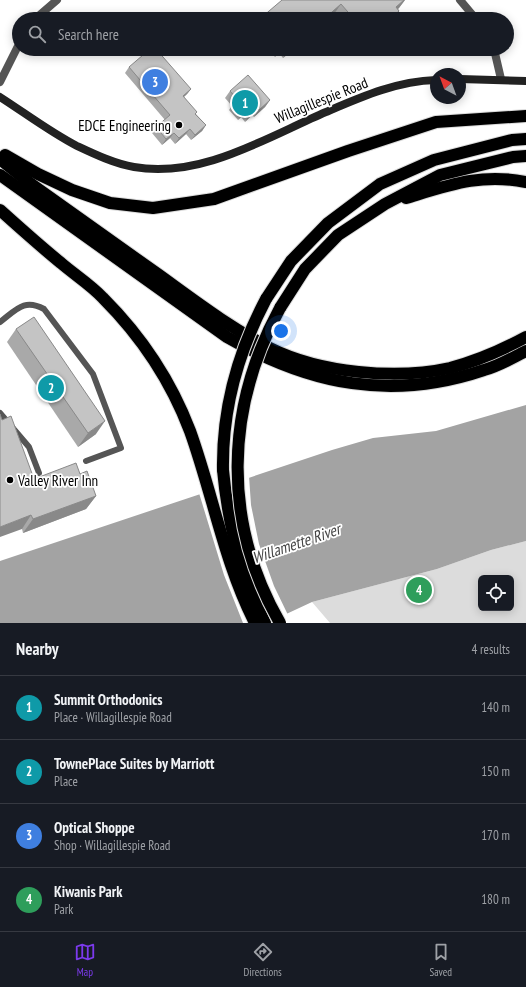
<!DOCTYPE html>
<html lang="en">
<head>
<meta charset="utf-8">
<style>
	body { margin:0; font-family:"PT Sans Narrow",sans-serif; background:#242831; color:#f1f3f6 }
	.controls { position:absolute; right:12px; bottom:12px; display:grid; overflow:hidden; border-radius:6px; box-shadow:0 2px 10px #0003 }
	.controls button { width:36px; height:36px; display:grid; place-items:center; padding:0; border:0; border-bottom:1px solid #363941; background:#171b24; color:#f1f3f6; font:20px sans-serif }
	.compass { position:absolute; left:430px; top:68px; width:36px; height:36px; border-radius:50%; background:#171b24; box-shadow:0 2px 10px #0003; rotate:319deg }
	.you { position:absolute; left:281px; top:331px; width:14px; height:14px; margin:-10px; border:3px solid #fff; border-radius:50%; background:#1a73e8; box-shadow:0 0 0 6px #1a73e833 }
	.badge { display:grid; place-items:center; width:26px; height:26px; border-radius:50%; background:#7c3aed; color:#fff; font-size:13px; font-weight:700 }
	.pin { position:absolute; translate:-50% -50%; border:2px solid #fff; box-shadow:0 1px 4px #0006 }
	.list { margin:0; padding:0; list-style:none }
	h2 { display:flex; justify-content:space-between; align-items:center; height:52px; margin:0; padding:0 16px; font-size:17px }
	h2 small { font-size:13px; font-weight:400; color:#9ea1a6 }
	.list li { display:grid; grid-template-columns:26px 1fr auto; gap:12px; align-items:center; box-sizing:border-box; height:64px; padding:0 16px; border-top:1px solid #363941 }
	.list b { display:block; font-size:15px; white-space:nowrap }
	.list p { margin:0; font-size:13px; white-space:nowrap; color:#9ea1a6 }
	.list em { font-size:13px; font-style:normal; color:#9ea1a6 }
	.icon { flex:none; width:22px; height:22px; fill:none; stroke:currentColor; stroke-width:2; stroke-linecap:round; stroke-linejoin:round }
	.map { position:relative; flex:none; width:526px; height:623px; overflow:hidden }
	.search { position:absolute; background:#171b24; box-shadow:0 2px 10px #0003; left:12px; right:12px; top:12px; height:44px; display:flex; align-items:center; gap:10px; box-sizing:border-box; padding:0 14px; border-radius:22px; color:#9ea1a6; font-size:15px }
	.sheet { height:308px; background:#171b24 }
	nav { display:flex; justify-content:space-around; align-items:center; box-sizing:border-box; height:56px; border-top:1px solid #363941; background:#171b24; font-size:11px; color:#9ea1a6 }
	nav a { display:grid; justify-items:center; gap:2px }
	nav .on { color:#7c3aed }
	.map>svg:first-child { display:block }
	.green { fill:#dcdcdc; fill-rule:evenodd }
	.water { fill:#a3a3a3 }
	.pier { fill:#fff }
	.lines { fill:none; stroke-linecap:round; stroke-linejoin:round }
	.highway-casing { stroke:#dbdbdb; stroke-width:14 }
	.lane { stroke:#555; stroke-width:6 }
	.street { stroke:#555; stroke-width:8 }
	.secondary { stroke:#222; stroke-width:8 }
	.highway { stroke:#000; stroke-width:12 }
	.highway-bridge-casing { stroke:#dbdbdb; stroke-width:14; stroke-linecap:butt }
	.highway-bridge { stroke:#000; stroke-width:12 }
	.wall { fill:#a9a9a9 }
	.shaded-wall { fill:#898989 }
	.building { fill:#c4c4c4; stroke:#898989 }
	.poi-dot { fill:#000; stroke:#fff; stroke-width:1.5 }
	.labels { text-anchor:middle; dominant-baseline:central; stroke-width:3.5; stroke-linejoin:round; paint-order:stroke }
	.street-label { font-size:15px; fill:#000; stroke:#fff }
	.poi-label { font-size:15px; fill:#000; stroke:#fff; text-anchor:end }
	.water-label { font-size:16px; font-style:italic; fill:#444; stroke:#fff }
</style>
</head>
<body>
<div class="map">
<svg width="526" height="623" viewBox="0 0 526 623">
	<rect width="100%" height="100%" fill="#fff"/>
	<!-- green -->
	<path class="green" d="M526,541V623H330L312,602L437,569L491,550ZM481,578H511V608H481Z"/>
	<!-- water -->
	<path class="water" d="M526,405V541L491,550L437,569L312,602L267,623H0V561L332,450L373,438L436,431Z"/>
	<!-- pier -->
	<path class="pier" d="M249,476L251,505L259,544L274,586L288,615L271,623H243L224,575L199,493Z"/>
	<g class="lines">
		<defs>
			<g id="highway">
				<path d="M5,155L38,174L72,190L110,203L153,208L214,199L348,151L436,122L526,116"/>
				<path d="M0,159L31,184C73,214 116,244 159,275C195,301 230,328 270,348C320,373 396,380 450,368C477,361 502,350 526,337"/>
				<path d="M0,175L227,337C310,385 392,401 484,370C499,366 512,358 526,351"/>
				<path d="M406,198C449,185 481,173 526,182"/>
				<path d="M0,210C20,228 40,246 61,263C75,275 91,285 103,298C141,336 171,381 190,431C213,495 224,562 255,623"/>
				<path d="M266,299L291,261L328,223L380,184L434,160L512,140L526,139"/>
				<path d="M280,308L305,269L338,235L385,204L440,175L513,157L526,156"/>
				<path d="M223,470C228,524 240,574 265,623"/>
			</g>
		</defs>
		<!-- highway casing -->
		<use href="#highway" class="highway-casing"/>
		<!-- lane -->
		<g class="lane">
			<path d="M0,322C16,310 24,298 44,309L93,374L121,448L86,461"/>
			<path d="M0,413L29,447L39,473"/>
		</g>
		<!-- street -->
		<g class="street">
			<path d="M460,0L476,19"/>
			<path d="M35,19L57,0"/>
			<path d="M494,49L501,79"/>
			<path d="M0,82L19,44"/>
		</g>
		<!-- secondary -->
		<g class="secondary">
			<path d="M460,79L526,81"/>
			<path d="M0,97C25,113 50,132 77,146C94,154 115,164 134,167C201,179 267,137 326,112C361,97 397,81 436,80"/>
		</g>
		<!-- highway -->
		<use href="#highway" class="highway"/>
		<defs>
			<g id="highway-bridge">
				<path d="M223,470C222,410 238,352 266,299"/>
				<path d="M280,623C222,522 225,409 280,308"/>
			</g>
		</defs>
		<!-- highway-bridge casing -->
		<use href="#highway-bridge" class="highway-bridge-casing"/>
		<!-- highway-bridge -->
		<use href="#highway-bridge" class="highway-bridge"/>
	</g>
	<!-- wall -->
	<g class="wall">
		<path d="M282,0H405L398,9L399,11L394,19H339L334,14L328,19H261Z"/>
		<path d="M268,49H294L283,58L279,53L275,57Z"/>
		<path d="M129,67L191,89L187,94L184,97L196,114L206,125L202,131L191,140L186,134L175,144L170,138L162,145L152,133L156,127L165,120L125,73Z"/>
		<path d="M230,91L270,100L265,107L254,117L252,115L245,122L241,117L238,120L229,110L232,106L225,98Z"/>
		<path d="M16,329L96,434L78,447L7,342Z"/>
		<path d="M2,420L34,479L80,474L96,496L86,509L23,533L22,529Z"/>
	</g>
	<!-- shaded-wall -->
	<g class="shaded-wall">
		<path d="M404,0H405L399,8L389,17L396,7Z"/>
		<path d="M341,4L334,14L328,19H324Z"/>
		<path d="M399,11L394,19H390Z"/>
		<path d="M281,49H282L279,53L275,57Z"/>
		<path d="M290,49H294L283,58Z"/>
		<path d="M191,89L187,94L179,101L183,96Z"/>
		<path d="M270,100L265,107L254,117L259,110Z"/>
		<path d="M257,108L252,115L245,122L250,114Z"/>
		<path d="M246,110L241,117L238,120L243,113Z"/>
		<path d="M206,125L202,131L191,140L195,135Z"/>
		<path d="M190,129L186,134L175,144L179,138Z"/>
		<path d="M174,133L170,138L162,145L166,139Z"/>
		<path d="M105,421L96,434L78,447L88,433Z"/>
		<path d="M96,496L86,509L23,533L33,519Z"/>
		<path d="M31,515L22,529L0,537V527Z"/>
	</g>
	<!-- building -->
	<g class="building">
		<path d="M282,0H404L396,7L399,11L390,19H388L386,16L382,19H354L341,4L324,19H264L262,17Z"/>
		<path d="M150,49H156L191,89L183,96L197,112L195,114L206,125L195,135L190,129L179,138L174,133L166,139L156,127L170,115L129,67Z"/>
		<path d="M248,75L270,100L259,110L257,108L250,114L246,110L243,113L234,103L238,100L230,91Z"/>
		<path d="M34,317L105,421L88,433L16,329Z"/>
		<path d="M0,414L2,420L11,416L34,479L76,463L80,474L87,471L96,496L33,519L31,515L0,527Z"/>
	</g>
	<!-- markers -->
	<g class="poi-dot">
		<circle cx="179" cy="125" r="4"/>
		<circle cx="10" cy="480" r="4"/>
	</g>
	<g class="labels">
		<!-- street labels -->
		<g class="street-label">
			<text transform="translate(321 100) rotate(-22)">Willagillespie Road</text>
		</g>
		<!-- poi labels -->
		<g class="poi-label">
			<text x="171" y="125">EDCE Engineering</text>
			<text x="18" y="480" text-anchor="start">Valley River Inn</text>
		</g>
		<!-- water labels -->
		<g class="water-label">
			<text transform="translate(296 543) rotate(-19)">Willamette River</text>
		</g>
	</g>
</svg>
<div class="controls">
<button><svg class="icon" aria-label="locate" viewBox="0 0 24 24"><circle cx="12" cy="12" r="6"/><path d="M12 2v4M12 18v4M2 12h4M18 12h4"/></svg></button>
</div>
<svg class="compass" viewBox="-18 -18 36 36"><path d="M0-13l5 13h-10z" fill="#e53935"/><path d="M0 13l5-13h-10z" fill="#9ea1a6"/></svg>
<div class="you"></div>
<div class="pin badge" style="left:245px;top:103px;background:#0f9aa8">1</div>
<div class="pin badge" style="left:51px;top:388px;background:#0f9aa8">2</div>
<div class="pin badge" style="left:155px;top:82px;background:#3f7fe0">3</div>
<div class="pin badge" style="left:419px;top:590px;background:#2e9e5b">4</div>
<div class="search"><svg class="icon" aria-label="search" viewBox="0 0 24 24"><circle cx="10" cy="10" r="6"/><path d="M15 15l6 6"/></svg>Search here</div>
</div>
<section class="sheet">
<h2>Nearby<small>4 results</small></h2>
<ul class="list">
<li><span class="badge" style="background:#0f9aa8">1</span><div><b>Summit Orthodonics</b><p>Place · Willagillespie Road</p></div><em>140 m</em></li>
<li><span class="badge" style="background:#0f9aa8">2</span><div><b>TownePlace Suites by Marriott</b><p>Place</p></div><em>150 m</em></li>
<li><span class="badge" style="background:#3f7fe0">3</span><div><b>Optical Shoppe</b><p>Shop · Willagillespie Road</p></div><em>170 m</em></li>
<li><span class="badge" style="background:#2e9e5b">4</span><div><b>Kiwanis Park</b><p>Park</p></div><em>180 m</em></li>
</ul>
</section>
<nav>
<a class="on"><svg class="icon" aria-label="map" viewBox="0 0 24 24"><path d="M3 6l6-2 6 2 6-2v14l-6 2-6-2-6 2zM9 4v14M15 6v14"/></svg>Map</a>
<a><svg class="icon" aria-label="directions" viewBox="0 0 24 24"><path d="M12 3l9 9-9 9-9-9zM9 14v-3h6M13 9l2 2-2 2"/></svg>Directions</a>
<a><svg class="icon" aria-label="saved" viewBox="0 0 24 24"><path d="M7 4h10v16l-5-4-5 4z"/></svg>Saved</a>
</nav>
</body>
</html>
